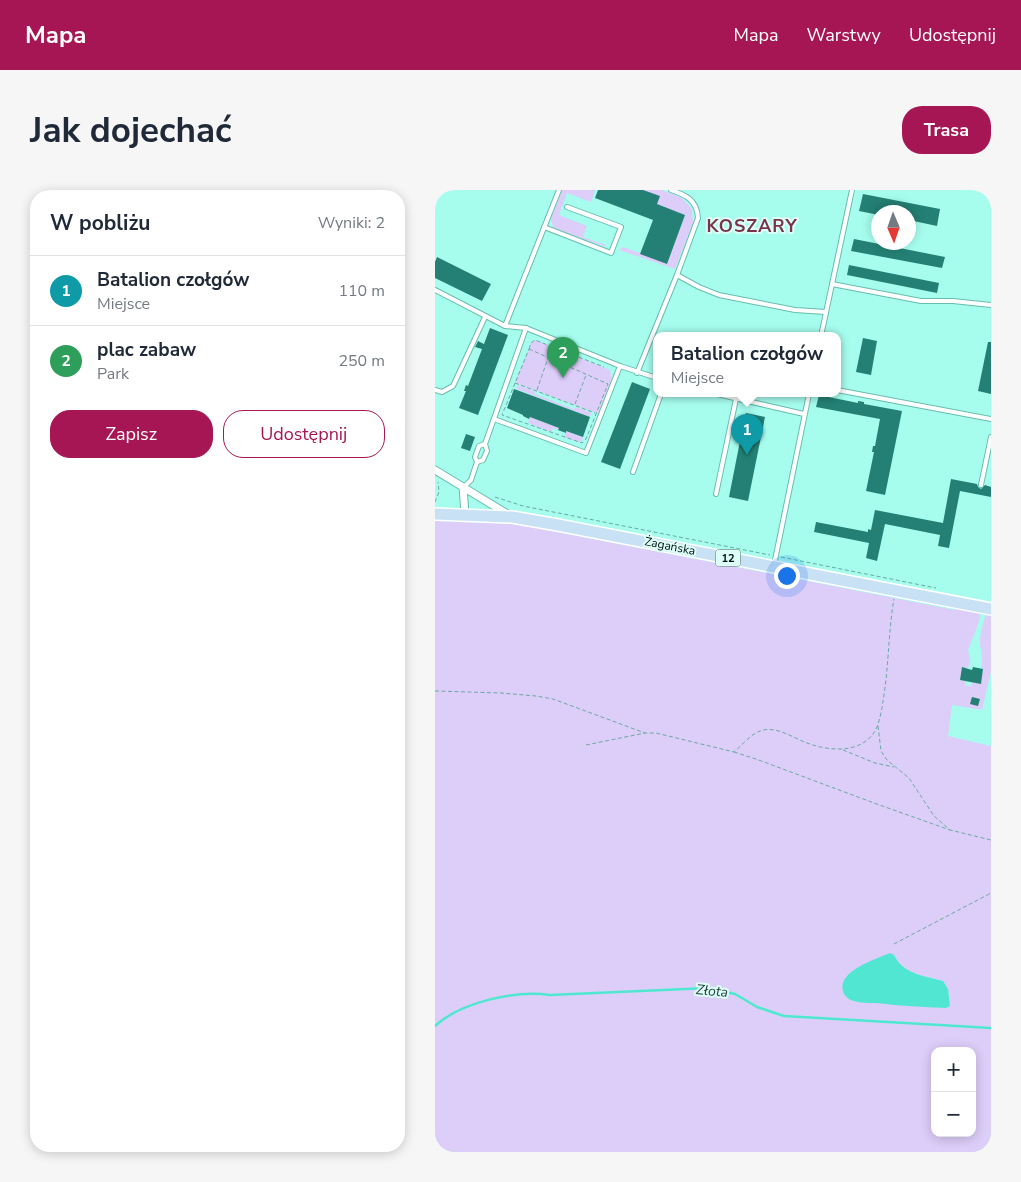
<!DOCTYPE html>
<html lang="pl">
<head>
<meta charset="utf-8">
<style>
	body { margin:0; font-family:"Nunito Sans",sans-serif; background:#f6f6f7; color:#1f2937 }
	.controls { position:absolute; right:15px; bottom:15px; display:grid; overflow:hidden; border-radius:10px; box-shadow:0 2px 12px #0003 }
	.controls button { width:45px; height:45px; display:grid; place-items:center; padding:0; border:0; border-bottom:1px solid #e0e1e3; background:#fff; color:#1f2937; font:25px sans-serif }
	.compass { position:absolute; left:436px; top:15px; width:45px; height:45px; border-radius:50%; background:#fff; box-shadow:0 2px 12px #0003; rotate:178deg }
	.you { position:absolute; left:351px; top:385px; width:18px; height:18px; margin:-12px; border:4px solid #fff; border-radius:50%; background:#1a73e8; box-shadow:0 0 0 8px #1a73e833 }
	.badge { display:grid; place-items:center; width:32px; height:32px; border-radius:50%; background:#a61655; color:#fff; font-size:16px; font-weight:700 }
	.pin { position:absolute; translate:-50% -41px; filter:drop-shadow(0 1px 2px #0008) }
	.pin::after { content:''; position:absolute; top:26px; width:18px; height:15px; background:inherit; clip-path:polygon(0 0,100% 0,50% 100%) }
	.popup { position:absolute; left:218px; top:142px; width:188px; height:65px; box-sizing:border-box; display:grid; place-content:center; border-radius:10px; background:#fff; filter:drop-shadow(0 1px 4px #0005); font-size:16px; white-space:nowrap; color:#747a83 }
	.popup b { font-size:19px; color:#1f2937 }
	.popup::after { content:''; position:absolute; left:50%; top:100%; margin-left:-10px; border:10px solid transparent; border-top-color:#fff }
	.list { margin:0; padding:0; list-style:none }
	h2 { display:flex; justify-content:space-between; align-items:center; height:65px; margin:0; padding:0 20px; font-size:21px }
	h2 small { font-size:16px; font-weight:400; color:#747a83 }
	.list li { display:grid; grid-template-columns:32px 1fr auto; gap:15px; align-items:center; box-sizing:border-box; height:70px; padding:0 20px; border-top:1px solid #e0e1e3 }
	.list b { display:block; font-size:19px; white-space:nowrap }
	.list p { margin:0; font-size:16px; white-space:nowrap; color:#747a83 }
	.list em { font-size:16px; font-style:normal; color:#747a83 }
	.actions { display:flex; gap:10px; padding:15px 20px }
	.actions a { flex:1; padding:11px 0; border:1px solid #a61655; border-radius:20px; text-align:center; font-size:18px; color:#a61655 }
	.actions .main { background:#a61655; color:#fff }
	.map { position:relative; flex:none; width:556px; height:962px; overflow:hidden; border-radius:20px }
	header { display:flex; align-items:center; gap:30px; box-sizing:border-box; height:70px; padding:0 25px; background:#a61655; color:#fff }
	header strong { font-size:24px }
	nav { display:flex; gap:28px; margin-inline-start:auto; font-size:18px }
	.intro { display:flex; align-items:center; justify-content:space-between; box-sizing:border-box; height:120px; padding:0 30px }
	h1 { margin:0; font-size:35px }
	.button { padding:12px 22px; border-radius:20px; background:#a61655; color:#fff; font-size:18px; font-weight:700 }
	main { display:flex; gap:30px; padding:0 30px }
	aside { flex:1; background:#fff; border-radius:20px; box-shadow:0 2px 12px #0003 }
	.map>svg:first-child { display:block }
	.green { fill:#ddcdf9; fill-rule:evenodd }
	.water { fill:#51e6d1 }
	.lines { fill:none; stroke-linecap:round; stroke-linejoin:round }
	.stream { stroke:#51e6d1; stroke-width:2.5 }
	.building { fill:#248074 }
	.service-casing { stroke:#67bdaf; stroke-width:6 }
	.minor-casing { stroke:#67bdaf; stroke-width:9 }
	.primary-casing { stroke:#fff; stroke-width:14 }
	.path { stroke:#6baa9f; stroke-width:1; stroke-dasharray:4 2.5; stroke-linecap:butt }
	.service { stroke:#fff; stroke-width:4 }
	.minor { stroke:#fff; stroke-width:7 }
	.primary { stroke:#c8e1f5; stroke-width:11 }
	.labels { text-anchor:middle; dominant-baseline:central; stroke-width:4; stroke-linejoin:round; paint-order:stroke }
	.shield { fill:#defff8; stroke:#435954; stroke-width:1 }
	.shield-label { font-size:11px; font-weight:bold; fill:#00120e }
	.street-label { font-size:12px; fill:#00120e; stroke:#defff8 }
	.water-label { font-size:14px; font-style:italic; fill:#25443f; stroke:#defff8 }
	.district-label { font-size:18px; font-weight:bold; letter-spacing:1px; fill:#7a344a; stroke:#defff8 }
</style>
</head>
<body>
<header>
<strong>Mapa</strong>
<nav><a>Mapa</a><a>Warstwy</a><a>Udostępnij</a></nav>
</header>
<div class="intro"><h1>Jak dojechać</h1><a class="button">Trasa</a></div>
<main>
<aside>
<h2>W pobliżu<small>Wyniki: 2</small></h2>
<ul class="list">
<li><span class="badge" style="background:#0f9aa8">1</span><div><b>Batalion czołgów</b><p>Miejsce</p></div><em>110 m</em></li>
<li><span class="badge" style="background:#2e9e5b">2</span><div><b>plac zabaw</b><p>Park</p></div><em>250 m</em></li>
</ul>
<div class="actions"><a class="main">Zapisz</a><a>Udostępnij</a></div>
</aside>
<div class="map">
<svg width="556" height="962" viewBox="0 0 556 962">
	<rect width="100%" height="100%" fill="#a6fdee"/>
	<!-- green -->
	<g class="green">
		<path d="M127,0H160L156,12L132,3L124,25L152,36L148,47L171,55V57L118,38L116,29Z"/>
		<path d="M208,0H227L247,8L257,19L258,33L240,79L184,60L188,57L232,73L250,25L223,15Z"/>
		<path d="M100,150L175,180L177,192L164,224L80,193L96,153Z"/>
		<path d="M83,195L99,201L100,204L139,219L142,217L156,223L155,227L81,199Z"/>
		<path d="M95,227L124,238L123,240L118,238L116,242L93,233Z"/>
		<path d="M131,241L148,247L147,251L143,252L129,247Z"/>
		<path d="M0,331L82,334L520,420V418L546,422L543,435L533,460L535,470L534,476L532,478L527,477L525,490L531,491L530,495L536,496L537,492L546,493L548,479L546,478C548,469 546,462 545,453C545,443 548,433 551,424L556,425V482L547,520L517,515L513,546L556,556V837L349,825L322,816L300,803L273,797L115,804C80,800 27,811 0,835ZM459,765C468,784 489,786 508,791L513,799L515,816L511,818L418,811L412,786C426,774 441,768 459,765Z"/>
		<path d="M273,799L299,805L322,818L348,827L556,839V962H0V837C27,813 79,801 115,806ZM500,861H537V943H500Z"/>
	</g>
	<!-- water -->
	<path class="water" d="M455,763L459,765C468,784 489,786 508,791L513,799L515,816L511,818C488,817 465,816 442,813C434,813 426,813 419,811C414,810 409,806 408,801C402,781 441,769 455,763Z"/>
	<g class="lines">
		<!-- stream -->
		<path class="stream" d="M0,836C26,812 80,800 115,805L273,798L300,804L322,817L349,826L556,838"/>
	</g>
	<!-- building -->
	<g class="building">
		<path d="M163,0H208L225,6L222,14L250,25L232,74L205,64L218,30L160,8Z"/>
		<path d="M428,4L505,19L502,36L474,30V22H444V25L424,21Z"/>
		<path d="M419,49L510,67L507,78L416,61Z"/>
		<path d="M2,67L56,94L47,111L0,88V72Z"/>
		<path d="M414,75L504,93L502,103L412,85Z"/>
		<path d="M55,138L73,145L43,225L24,218L31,201H29L31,195L33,196L47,159L40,157L43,151L49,154Z"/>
		<path d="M428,148L442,151L436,185L421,182Z"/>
		<path d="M553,152H556V204L543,201Z"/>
		<path d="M197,192L215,199L185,279L166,272Z"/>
		<path d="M79,199L155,227L148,247L131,241V243L123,240L124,238L95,227L94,229L88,226V225L72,218Z"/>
		<path d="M384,205L423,213V211L429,212V214L467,221L450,305L431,301L439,262H437L438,256H440L445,229L381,217Z"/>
		<path d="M311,223L330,227L313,311L294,307L306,246H305L306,240H307Z"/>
		<path d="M31,244L40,247L35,261L26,258Z"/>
		<path d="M516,289L542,294L543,297L546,299L550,295L556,297V307L525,301L514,358L503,356L505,345L450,334L442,371L431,368L434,353L379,342L381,332L433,342V339L436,340L440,320L508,333Z"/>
		<path d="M527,477L537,480L538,477L548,479L546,494L525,490Z"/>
		<path d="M537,507L545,509L543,516L535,514Z"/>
	</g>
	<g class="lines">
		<defs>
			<g id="service">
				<path d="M109,37L176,63L186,37L132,17"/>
				<path d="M242,85L264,97L284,105L360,120L391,122"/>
				<path d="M397,94L486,111H518L556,115"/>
				<path d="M0,100L70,136L91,138L185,176L151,263L59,229"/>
				<path d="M70,136L124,0"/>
				<path d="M386,146L417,0"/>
				<path d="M185,176L222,188"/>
				<path d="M202,183L242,85L263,28C262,10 251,5 236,0"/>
				<path d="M0,200L7,202L18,196L50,127"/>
				<path d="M402,200L556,229"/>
				<path d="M282,204L369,224"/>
				<path d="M42,272L48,270L52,261L50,254L91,138"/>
				<path d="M198,282L226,204"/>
				<path d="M546,295L556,247"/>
				<path d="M29,297L36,290L42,272L40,267L44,256L50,254"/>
				<path d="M281,304L301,209"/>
				<path d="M339,375L374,204"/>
			</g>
			<g id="minor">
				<path d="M0,280L28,297L30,324"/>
				<path d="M28,297L74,325"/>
			</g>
			<path id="primary" d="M0,324L77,327L123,335L556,419"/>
		</defs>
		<!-- service casing -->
		<use href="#service" class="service-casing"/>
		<!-- minor casing -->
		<use href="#minor" class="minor-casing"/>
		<!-- primary casing -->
		<use href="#primary" class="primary-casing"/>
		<!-- path -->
		<g class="path">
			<path d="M94,159L173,194L151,249L147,253L67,225Z"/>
			<path d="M94,159L96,153L100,150L169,177"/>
			<path d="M80,193L160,223"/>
			<path d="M102,200L113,168"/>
			<path d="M140,214L151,185"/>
			<path d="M60,307L88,316L335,365"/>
			<path d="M0,312L4,302L3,292"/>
			<path d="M346,367L501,398"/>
			<path d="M0,501L66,503L101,506L118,509L210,543"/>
			<path d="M443,536L446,561L452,570L474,588L499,626L515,640L556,650"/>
			<path d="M151,555L210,543H221L299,562C306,556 316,544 325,541C341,535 358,548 372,553C396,562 430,564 442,537C445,529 447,519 448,511C454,477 453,443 459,409"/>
			<path d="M408,560L440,573L459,577"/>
			<path d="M299,562L321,569L439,613L515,640"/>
			<path d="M459,754L556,703"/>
		</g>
		<!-- service -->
		<use href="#service" class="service"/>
		<!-- minor -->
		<use href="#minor" class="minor"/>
		<!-- primary -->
		<use href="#primary" class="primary"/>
	</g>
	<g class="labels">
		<!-- shield labels -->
		<rect class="shield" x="280.5" y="359.5" width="25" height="17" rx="4"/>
		<g class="shield-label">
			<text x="293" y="368">12</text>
		</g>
		<!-- street labels -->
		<g class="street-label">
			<text transform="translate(235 356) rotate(11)">Żagańska</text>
		</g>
		<!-- water labels -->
		<g class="water-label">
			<text transform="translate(277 801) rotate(5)">Złota</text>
		</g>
		<!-- district labels -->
		<g class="district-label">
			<text x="317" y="36">KOSZARY</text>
		</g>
	</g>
</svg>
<div class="controls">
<button>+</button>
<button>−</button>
</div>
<svg class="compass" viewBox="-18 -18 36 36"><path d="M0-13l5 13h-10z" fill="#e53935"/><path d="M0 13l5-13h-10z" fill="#747a83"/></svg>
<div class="you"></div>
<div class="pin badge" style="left:312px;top:265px;background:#0f9aa8">1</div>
<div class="popup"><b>Batalion czołgów</b>Miejsce</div>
<div class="pin badge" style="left:128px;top:188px;background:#2e9e5b">2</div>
</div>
</main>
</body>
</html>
